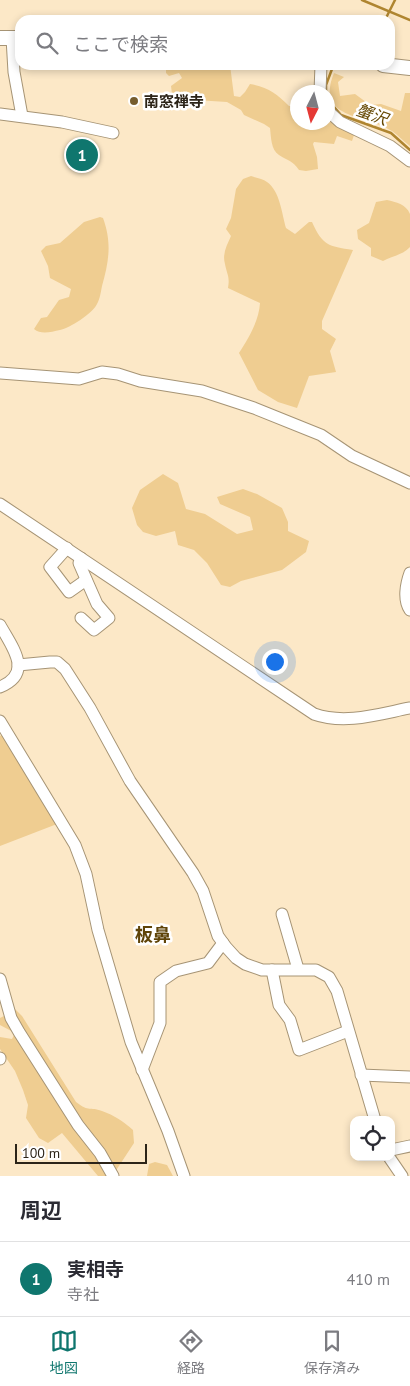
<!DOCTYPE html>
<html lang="ja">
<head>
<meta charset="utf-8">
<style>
	body { margin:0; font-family:"PT Sans","Noto Sans JP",sans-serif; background:#f2f2f3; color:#2b2b33 }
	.controls { position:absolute; right:15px; bottom:15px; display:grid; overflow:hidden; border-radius:10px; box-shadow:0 2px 8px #0003 }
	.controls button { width:45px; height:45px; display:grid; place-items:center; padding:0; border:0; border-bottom:1px solid #e1e1e2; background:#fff; color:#2b2b33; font:25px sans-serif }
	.compass { position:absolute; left:290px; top:85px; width:45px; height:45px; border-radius:50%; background:#fff; box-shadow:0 2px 8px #0003; rotate:186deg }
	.scale { position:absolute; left:15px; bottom:12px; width:132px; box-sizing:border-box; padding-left:5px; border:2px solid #2c2418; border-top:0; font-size:14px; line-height:18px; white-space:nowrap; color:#2c2418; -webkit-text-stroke:4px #fff; paint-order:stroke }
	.you { position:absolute; left:274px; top:661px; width:18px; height:18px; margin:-12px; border:4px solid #fff; border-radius:50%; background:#1a73e8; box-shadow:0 0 0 8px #1a73e833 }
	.badge { display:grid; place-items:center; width:32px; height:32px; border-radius:50%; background:#0f766e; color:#fff; font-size:16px; font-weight:700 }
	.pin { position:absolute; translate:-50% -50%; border:2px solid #fff; box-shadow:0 1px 5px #0006 }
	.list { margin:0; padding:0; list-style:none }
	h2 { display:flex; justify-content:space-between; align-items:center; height:65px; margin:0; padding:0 20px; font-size:21px }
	h2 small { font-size:16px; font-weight:400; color:#7c7c81 }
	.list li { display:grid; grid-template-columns:32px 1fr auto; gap:15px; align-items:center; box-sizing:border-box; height:75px; padding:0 20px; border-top:1px solid #e1e1e2 }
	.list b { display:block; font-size:19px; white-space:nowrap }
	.list p { margin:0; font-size:16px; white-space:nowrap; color:#7c7c81 }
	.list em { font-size:16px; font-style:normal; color:#7c7c81 }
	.icon { flex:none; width:28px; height:28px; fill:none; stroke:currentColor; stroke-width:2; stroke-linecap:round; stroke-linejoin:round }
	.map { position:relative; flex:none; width:410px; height:1176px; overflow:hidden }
	.search { position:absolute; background:#fff; box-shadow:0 2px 8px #0003; left:15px; right:15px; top:15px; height:55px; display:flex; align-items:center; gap:12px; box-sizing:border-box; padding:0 18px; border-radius:15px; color:#7c7c81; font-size:19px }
	.sheet { height:140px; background:#fff }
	nav { display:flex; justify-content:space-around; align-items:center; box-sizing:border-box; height:70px; border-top:1px solid #e1e1e2; background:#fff; font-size:14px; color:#7c7c81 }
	nav a { display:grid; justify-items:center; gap:2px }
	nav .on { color:#0f766e }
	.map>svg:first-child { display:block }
	.green { fill:#efcd91 }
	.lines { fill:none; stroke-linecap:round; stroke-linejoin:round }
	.stream { stroke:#af8530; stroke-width:2.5 }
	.minor-casing { stroke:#a69475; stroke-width:13 }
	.major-casing { stroke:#a69475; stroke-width:16 }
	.minor { stroke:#fff; stroke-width:11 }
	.major { stroke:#fff; stroke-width:14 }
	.poi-dot { fill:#765d2e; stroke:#fff; stroke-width:2 }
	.labels { text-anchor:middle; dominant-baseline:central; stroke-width:5; stroke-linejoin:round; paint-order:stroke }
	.poi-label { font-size:15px; font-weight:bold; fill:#2c2418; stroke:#fff; text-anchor:start }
	.water-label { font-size:16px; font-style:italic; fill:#654702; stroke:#fff }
	.quarter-label { font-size:18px; font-weight:bold; fill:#5f4408; stroke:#fff }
</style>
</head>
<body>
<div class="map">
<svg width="410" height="1176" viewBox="0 0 410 1176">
	<rect width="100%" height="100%" fill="#fce8c7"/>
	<!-- green -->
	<g class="green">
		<path d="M166,65H230L234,96L240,97L245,92L250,84C268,87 277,94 289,106H294L297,104L298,122H328V120L333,124L354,135L352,141L337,136L334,144L314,142L313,144L317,157L318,169L306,171L299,170C292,160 288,161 279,155C271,150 271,137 270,128L264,124L244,115L241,110L227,102L195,100L177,97L172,94L171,86L182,78L179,73L169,76L166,73Z"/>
		<path d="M334,73L344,77L338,82L340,96L355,94L370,105L381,104L401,111L405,93H410V146C404,142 398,135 392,131C364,114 315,119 334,73Z"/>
		<path d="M251,176C256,178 263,179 267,182C280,191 282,214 286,228L295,234L309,222H312C323,246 328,246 353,250L322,321V329L336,339L330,351L336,372L309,376L297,408L278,402L258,390L239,353C248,339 259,321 260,303L228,288C230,276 227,275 225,264C222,254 227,245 231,236L226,229L231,218L236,189L243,179Z"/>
		<path d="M387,200C396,202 406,204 410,214V247C403,255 392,256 383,261L371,256V248L358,239L357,230L369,223L376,202Z"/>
		<path d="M100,217L103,218C112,243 109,261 102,286C101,291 100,299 97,304C92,314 70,328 60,330C51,332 41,335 34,329L41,318L47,317L59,300L69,297L71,289L50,278L48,266L41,251L46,246L60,243L84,222Z"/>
		<path d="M163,474L178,483L186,509L205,514L237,534L253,530L250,517L220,504L217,497L243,489L257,494L282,508L288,522V531L309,541L306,552L282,570L241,581L230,587L221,585L207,563L194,550L178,545L175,531L156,536L143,532L137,525L132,508L140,490Z"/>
		<path d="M3,734L57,824L0,846V736Z"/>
		<path d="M12,1006L22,1016L76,1102C90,1113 89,1106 102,1111C114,1115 124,1122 133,1130L134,1143L117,1169L115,1176H98L62,1133L48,1143L39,1138L26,1118L28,1105L23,1090L15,1071L0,1049V1037L12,1039L15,1033L0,1025V1018L4,1016Z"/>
		<path d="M155,1162L167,1165L173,1176H147L149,1164Z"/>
	</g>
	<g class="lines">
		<!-- stream -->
		<g class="stream">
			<path d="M362,0L410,20"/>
			<path d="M385,20L395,0"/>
			<path d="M326,92V85L332,69L335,67"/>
			<path d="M328,100L341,115L391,133L410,150"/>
		</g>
		<defs>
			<g id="minor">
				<path d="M12,38L14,72L22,116"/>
				<path d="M320,92L321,65"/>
				<path d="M328,111L340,122L390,146L410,161"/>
				<path d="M0,114L62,122L113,133"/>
				<path d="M0,373L79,379L102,372L118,374L140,381L202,391L254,408L321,435L352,456L410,483"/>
				<path d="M0,504L314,714C345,725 379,714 410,708"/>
				<path d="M67,548L50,567L69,592L86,580"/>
				<path d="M410,573C406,584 403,600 410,610"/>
				<path d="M81,618L94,630L109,618L97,604L79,563L81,558"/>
				<path d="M0,625C12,647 34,673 0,687"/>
				<path d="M18,665L50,662H57L65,669L90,708L130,781L193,873L203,891L218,936L226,947L236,958L245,964L262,970H316L329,977L337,991L375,1120"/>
				<path d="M0,721L75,845L86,874L98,930L131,1042L168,1131L184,1176"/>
				<path d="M282,914L298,969"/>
				<path d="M272,970L279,1005L290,1020L299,1050L348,1031"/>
				<path d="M0,979L11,1018L19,1032L78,1125L100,1153L113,1176"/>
				<path d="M0,1058V1059"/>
				<path d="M142,1070L160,1023V982L176,971L208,963L223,943"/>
				<path d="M361,1075L410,1077"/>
				<path d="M391,1150L410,1146"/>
				<path d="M389,1157L402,1176"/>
			</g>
			<g id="major">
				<path d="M0,38H20"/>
				<path d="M383,65L410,68"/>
			</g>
		</defs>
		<!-- minor casing -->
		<use href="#minor" class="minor-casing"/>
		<!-- major casing -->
		<use href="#major" class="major-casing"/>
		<!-- minor -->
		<use href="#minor" class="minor"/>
		<!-- major -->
		<use href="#major" class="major"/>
	</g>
	<!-- markers -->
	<circle class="poi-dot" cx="134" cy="101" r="5"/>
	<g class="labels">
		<!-- poi labels -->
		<g class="poi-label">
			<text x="144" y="101">南窓禅寺</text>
		</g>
		<!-- water labels -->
		<g class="water-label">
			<text transform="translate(372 114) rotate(20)">蟹沢</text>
		</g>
		<!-- quarter labels -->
		<g class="quarter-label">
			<text x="153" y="934">板鼻</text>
		</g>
	</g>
</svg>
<div class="controls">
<button><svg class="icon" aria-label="locate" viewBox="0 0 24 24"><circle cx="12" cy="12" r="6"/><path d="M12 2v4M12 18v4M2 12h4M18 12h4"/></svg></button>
</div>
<svg class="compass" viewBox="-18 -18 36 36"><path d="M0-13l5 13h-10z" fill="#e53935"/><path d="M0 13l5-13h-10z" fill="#7c7c81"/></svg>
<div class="scale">100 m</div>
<div class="you"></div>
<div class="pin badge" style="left:82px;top:155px">1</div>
<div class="search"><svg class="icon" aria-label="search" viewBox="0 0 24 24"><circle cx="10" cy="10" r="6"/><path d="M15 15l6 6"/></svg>ここで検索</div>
</div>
<section class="sheet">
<h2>周辺<small></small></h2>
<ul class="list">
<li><span class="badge">1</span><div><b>実相寺</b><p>寺社</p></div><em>410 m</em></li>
</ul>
</section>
<nav>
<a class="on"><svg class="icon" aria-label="map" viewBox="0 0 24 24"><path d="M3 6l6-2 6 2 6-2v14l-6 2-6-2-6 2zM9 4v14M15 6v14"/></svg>地図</a>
<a><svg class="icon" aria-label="directions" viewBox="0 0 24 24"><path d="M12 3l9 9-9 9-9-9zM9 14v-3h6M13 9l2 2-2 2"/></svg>経路</a>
<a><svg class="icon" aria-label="saved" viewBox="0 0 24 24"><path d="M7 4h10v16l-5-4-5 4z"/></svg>保存済み</a>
</nav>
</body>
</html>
